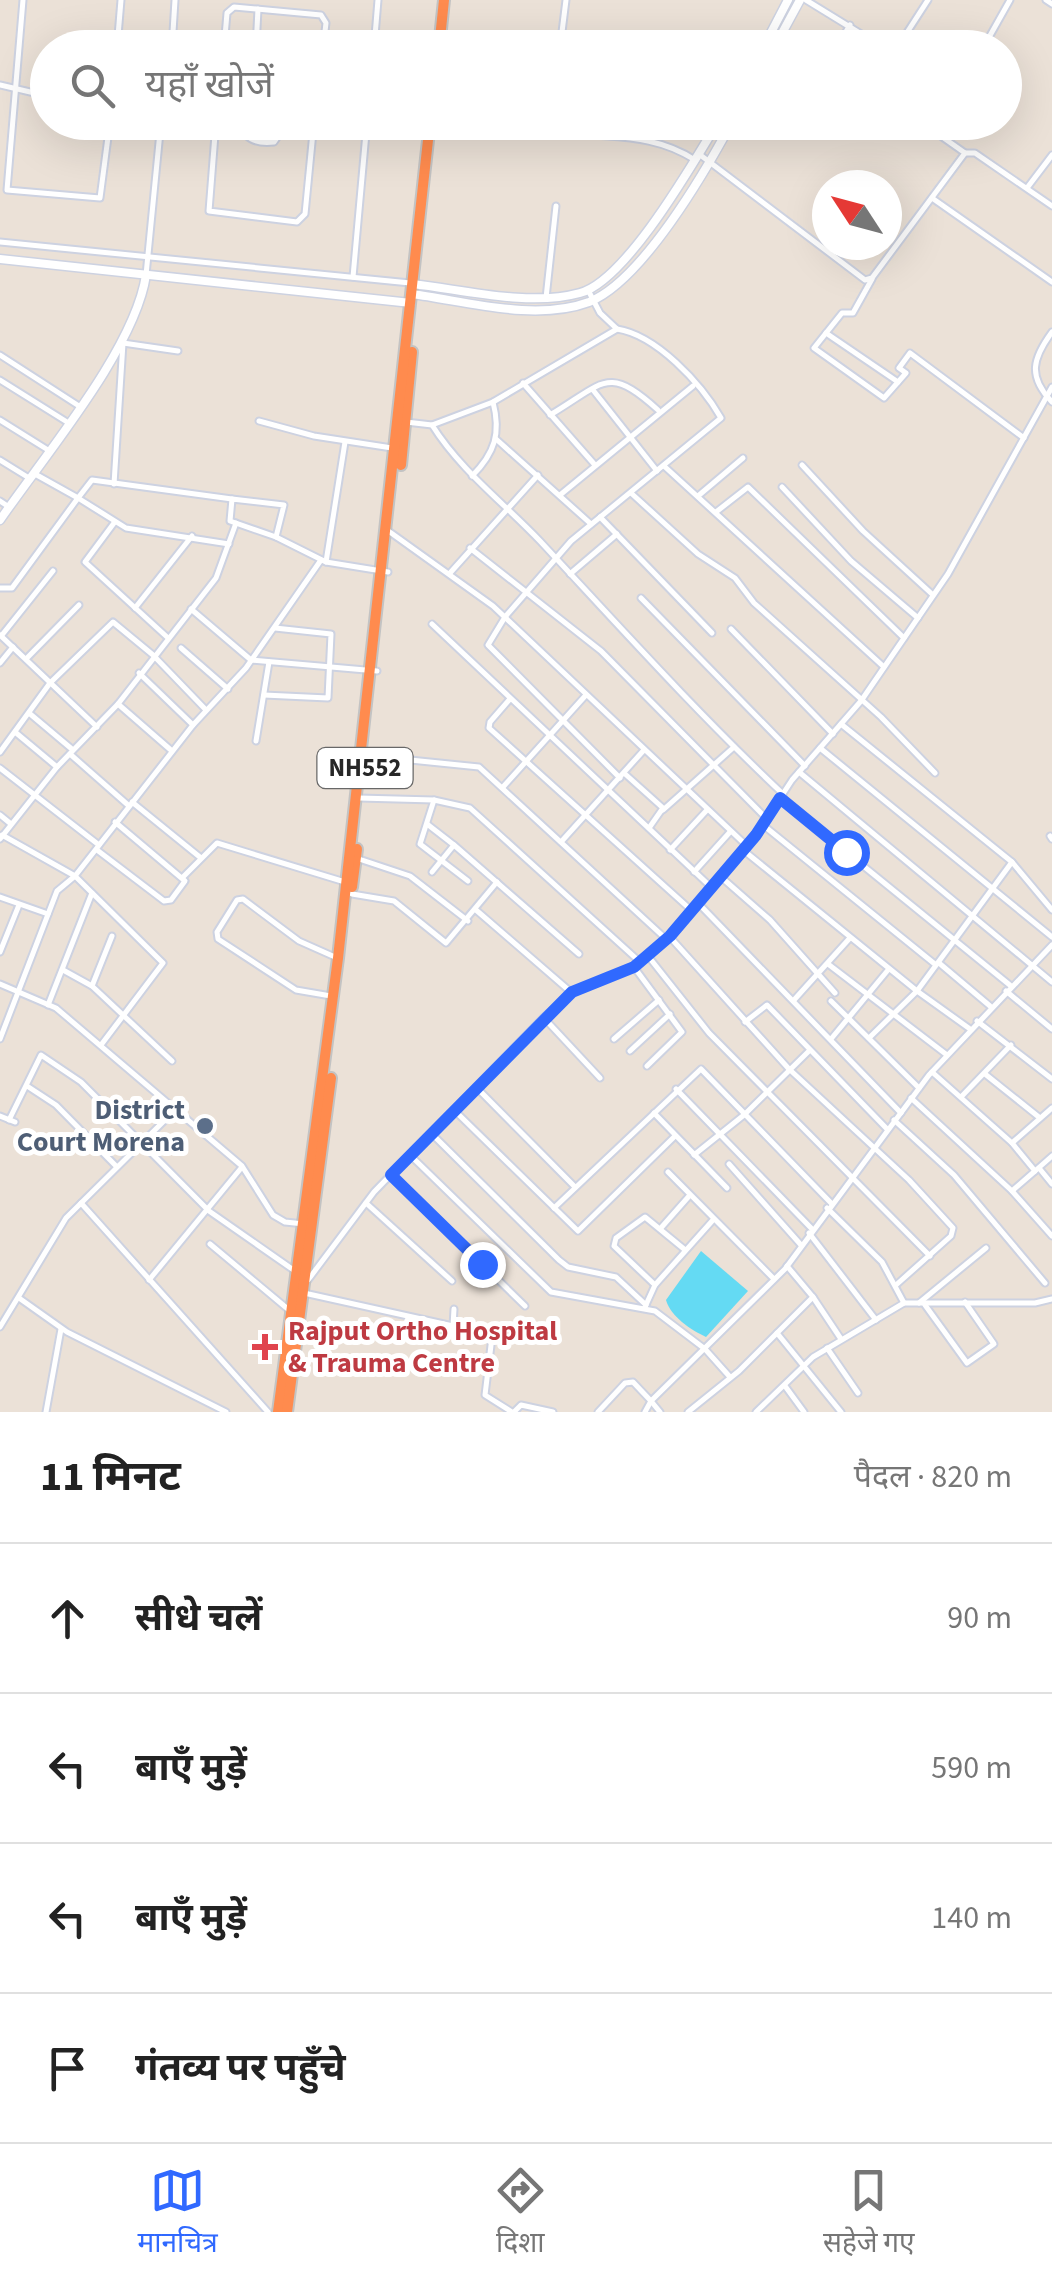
<!DOCTYPE html>
<html lang="hi">
<head>
<meta charset="utf-8">
<style>
	body { margin:0; font-family:"Source Sans 3","Noto Sans Devanagari",sans-serif; background:#f2f2f2; color:#222 }
	.compass { position:absolute; left:812px; top:170px; width:90px; height:90px; border-radius:50%; background:#fff; box-shadow:0 10px 40px #0002; rotate:306deg }
	.stop { position:absolute; width:30px; height:30px; margin:-22px; border:8px solid #3069ff; border-radius:50%; background:#fff }
	.stop.end { background:#3069ff; border-color:#fff; box-shadow:0 2px 10px #0008 }
	.list { margin:0; padding:0; list-style:none }
	h2 { display:flex; justify-content:space-between; align-items:center; height:130px; margin:0; padding:0 40px; font-size:42px }
	h2 small { font-size:32px; font-weight:400; color:#767676 }
	.list li { display:grid; grid-template-columns:65px 1fr auto; gap:30px; align-items:center; box-sizing:border-box; height:150px; padding:0 40px; border-top:2px solid #e0e0e0 }
	.list b { display:block; font-size:38px; white-space:nowrap }
	.list em { font-size:32px; font-style:normal; color:#767676 }
	.icon { flex:none; width:55px; height:55px; fill:none; stroke:currentColor; stroke-width:2; stroke-linecap:round; stroke-linejoin:round }
	.map { position:relative; flex:none; width:1052px; height:1412px; overflow:hidden }
	.search { position:absolute; background:#fff; box-shadow:0 10px 40px #0002; left:30px; right:30px; top:30px; height:110px; display:flex; align-items:center; gap:25px; box-sizing:border-box; padding:0 35px; border-radius:55px; color:#767676; font-size:38px }
	.sheet { height:730px; background:#fff }
	nav { display:flex; justify-content:space-around; align-items:center; box-sizing:border-box; height:140px; border-top:2px solid #e0e0e0; background:#fff; font-size:28px; color:#767676 }
	nav a { display:grid; justify-items:center; gap:5px }
	nav .on { color:#3069ff }
	.map>svg:first-child { display:block }
	.water { fill:#64daf3 }
	.lines { fill:none; stroke-linecap:round; stroke-linejoin:round }
	.street-casing { stroke:#cdd2e1; stroke-width:9 }
	.secondary-casing { stroke:#cdd2e1; stroke-width:11 }
	.highway-casing { stroke:#c3c3c3; stroke-width:14 }
	.street { stroke:#fff; stroke-width:5 }
	.secondary { stroke:#fff; stroke-width:8 }
	.highway { stroke:#ff8b4e; stroke-width:10 }
	.route { stroke:#3069ff; stroke-width:12 }
	.service-dot { fill:#5c6f8a; stroke:#fff; stroke-width:4 }
	.health-dot { fill:#e0444e; stroke:#fff; stroke-width:4 }
	.labels { text-anchor:middle; dominant-baseline:central; stroke-width:10; stroke-linejoin:round; paint-order:stroke }
	.shield { fill:#fff; stroke:#686868; stroke-width:2.5 }
	.shield-label { font-size:25px; font-weight:bold; fill:#272727 }
	.service-label { font-size:28px; font-weight:bold; fill:#4e5e75; stroke:#fff; text-anchor:end }
	.health-label { font-size:28px; font-weight:bold; fill:#be3a42; stroke:#fff; text-anchor:start }
</style>
</head>
<body>
<div class="map">
<svg width="1052" height="1412" viewBox="0 0 1052 1412">
	<rect width="100%" height="100%" fill="#ebe1d7"/>
	<!-- water -->
	<path class="water" d="M701,1251L748,1291L706,1337C691,1330 671,1317 666,1300Z"/>
	<g class="lines">
		<defs>
			<g id="street">
				<path d="M23,0L7,190L100,198L110,122"/>
				<path d="M806,0L884,48"/>
				<path d="M1046,0L1052,4"/>
				<path d="M780,37L798,48"/>
				<path d="M117,48L121,0"/>
				<path d="M172,48L175,0"/>
				<path d="M224,48L227,13L234,7L321,15L326,23L323,48"/>
				<path d="M256,48L258,9"/>
				<path d="M374,48L378,0"/>
				<path d="M560,48L566,0"/>
				<path d="M836,48L850,25"/>
				<path d="M897,48L928,0"/>
				<path d="M983,48L1010,0"/>
				<path d="M0,85L43,95"/>
				<path d="M48,85L43,95L48,111"/>
				<path d="M146,122C157,136 171,132 183,122"/>
				<path d="M216,122L209,211L297,222L305,214L314,122"/>
				<path d="M240,122C244,140 257,144 274,142L288,122"/>
				<path d="M310,122L436,133"/>
				<path d="M413,122L437,125"/>
				<path d="M536,122C586,146 639,124 695,160"/>
				<path d="M965,153H975L1052,206"/>
				<path d="M699,154L865,280L872,278L965,153L921,122"/>
				<path d="M1027,188L1052,155"/>
				<path d="M932,198L1052,282"/>
				<path d="M0,242L410,283"/>
				<path d="M146,275L160,132"/>
				<path d="M353,277L367,122"/>
				<path d="M872,279L853,313H842L814,348L884,398L906,373L899,368L910,353L1024,438"/>
				<path d="M546,298L556,206"/>
				<path d="M617,329C656,335 701,383 721,418L571,541L505,617L488,645L620,778"/>
				<path d="M1052,332C1033,358 1027,376 1052,402"/>
				<path d="M826,333L898,382"/>
				<path d="M123,343L178,351"/>
				<path d="M0,355L79,406"/>
				<path d="M0,380L67,422"/>
				<path d="M523,383L595,465"/>
				<path d="M593,390L657,471"/>
				<path d="M493,402L617,329L600,313L588,290"/>
				<path d="M550,415C604,383 607,364 658,410"/>
				<path d="M0,420L48,450"/>
				<path d="M259,421L314,436L392,448"/>
				<path d="M406,422L432,425C461,471 503,502 540,541C620,627 698,714 783,794"/>
				<path d="M432,425L493,402C501,433 495,453 472,476"/>
				<path d="M496,439L591,524"/>
				<path d="M0,460L29,478"/>
				<path d="M802,465L863,531L933,595"/>
				<path d="M664,466L884,667"/>
				<path d="M35,474L78,498L92,480L232,499"/>
				<path d="M114,484L123,343"/>
				<path d="M782,487L851,561L918,618"/>
				<path d="M631,493L698,554L735,578L754,603L881,717L935,773"/>
				<path d="M560,495L693,386"/>
				<path d="M698,496L743,458"/>
				<path d="M232,499L284,505L276,537L230,521Z"/>
				<path d="M0,501L9,507"/>
				<path d="M716,512L748,487L904,638"/>
				<path d="M600,517L712,633"/>
				<path d="M114,523L85,562L167,637"/>
				<path d="M387,530L493,606L747,846"/>
				<path d="M276,537L326,562L388,572"/>
				<path d="M470,548L601,651L766,818"/>
				<path d="M326,562L345,442"/>
				<path d="M450,573L538,475"/>
				<path d="M570,574L617,534"/>
				<path d="M0,588H12L78,498L126,528L229,544"/>
				<path d="M641,598L805,766"/>
				<path d="M135,608L192,536"/>
				<path d="M191,609L251,660L377,671"/>
				<path d="M432,624L711,887"/>
				<path d="M731,629L833,734"/>
				<path d="M0,635L97,727"/>
				<path d="M2,635L53,571"/>
				<path d="M181,648L228,689"/>
				<path d="M26,659L79,605"/>
				<path d="M0,663L13,647"/>
				<path d="M139,673L193,725"/>
				<path d="M264,695L328,698L331,634L275,628"/>
				<path d="M510,699L490,722L489,728L691,910"/>
				<path d="M118,704L172,751"/>
				<path d="M29,713L73,750"/>
				<path d="M841,724L1012,862L1052,910"/>
				<path d="M15,732L57,767"/>
				<path d="M256,741L269,662"/>
				<path d="M820,748L1052,937"/>
				<path d="M0,752L50,683L113,622L153,655L206,710"/>
				<path d="M70,754L128,805"/>
				<path d="M361,755L479,767L665,938"/>
				<path d="M0,768L99,845"/>
				<path d="M799,772L1052,982"/>
				<path d="M624,773L663,808L649,828"/>
				<path d="M503,787L586,695"/>
				<path d="M359,798L434,800L470,808L640,962"/>
				<path d="M781,799L1011,986"/>
				<path d="M434,800L420,844L468,881"/>
				<path d="M132,802L201,858"/>
				<path d="M663,810L734,747"/>
				<path d="M0,815L11,824"/>
				<path d="M427,824L454,845L432,872"/>
				<path d="M763,825L936,965"/>
				<path d="M2,835L75,876L163,963L101,1045"/>
				<path d="M1050,836L1052,839"/>
				<path d="M0,839L57,767L118,704L216,578L236,523"/>
				<path d="M561,842L644,750"/>
				<path d="M454,845L579,954"/>
				<path d="M97,850L164,901L171,900L185,881L115,822"/>
				<path d="M670,850L707,810"/>
				<path d="M743,850L917,991L869,1038"/>
				<path d="M359,859L410,876L468,921"/>
				<path d="M694,872L730,832"/>
				<path d="M183,877L217,843L345,882"/>
				<path d="M721,877L770,920L835,993"/>
				<path d="M352,894L394,901L446,943L497,882"/>
				<path d="M0,897L48,914"/>
				<path d="M698,903L901,1113"/>
				<path d="M476,910L572,993"/>
				<path d="M669,936L789,1069L909,1180L953,1228L951,1236L896,1285"/>
				<path d="M0,952L19,905"/>
				<path d="M648,956L709,1033L930,1256"/>
				<path d="M939,963L990,1006"/>
				<path d="M828,964L947,1055"/>
				<path d="M634,967L682,1032L647,1066"/>
				<path d="M63,970L92,986L172,1061"/>
				<path d="M0,984L56,1008L242,1166L273,1215L285,1222L304,1224"/>
				<path d="M92,986L112,936"/>
				<path d="M1006,991L1052,1029"/>
				<path d="M331,996L296,990L218,939L217,932L237,900L243,899L299,941L335,957"/>
				<path d="M794,1000L849,939"/>
				<path d="M831,1001L919,1088"/>
				<path d="M48,1005L92,893"/>
				<path d="M544,1018L600,1078"/>
				<path d="M977,1021L1052,1079"/>
				<path d="M745,1022L767,1005L887,1129"/>
				<path d="M970,1029L917,991L1012,862"/>
				<path d="M0,1039L57,891L75,876L193,725L246,668L321,560"/>
				<path d="M614,1039L659,1000"/>
				<path d="M831,1039L888,970"/>
				<path d="M630,1051L670,1014"/>
				<path d="M932,1072L1012,1143L1052,1108"/>
				<path d="M985,1074L1040,1118"/>
				<path d="M27,1086L56,1105L117,1167"/>
				<path d="M476,1087L575,1187"/>
				<path d="M676,1089L812,1229"/>
				<path d="M961,1097L1011,1045"/>
				<path d="M911,1098L1012,1191L1035,1171"/>
				<path d="M454,1110L578,1231L674,1137"/>
				<path d="M654,1113L727,1188"/>
				<path d="M0,1116L15,1122"/>
				<path d="M9,1120L41,1055L81,1082L209,1211L295,1271"/>
				<path d="M894,1120L954,1175L1045,1283"/>
				<path d="M431,1133L559,1260L568,1267L616,1277L646,1305"/>
				<path d="M1012,1143L1035,1171L1052,1156"/>
				<path d="M410,1155L551,1292L655,1311L705,1349L730,1377"/>
				<path d="M694,1155L744,1115L810,1050"/>
				<path d="M729,1164L801,1245"/>
				<path d="M1039,1168L1052,1184"/>
				<path d="M668,1172L774,1279"/>
				<path d="M391,1175L525,1306"/>
				<path d="M1012,1191L1052,1236"/>
				<path d="M81,1203L268,1412"/>
				<path d="M366,1203L452,1281"/>
				<path d="M554,1208L701,1069L831,1203"/>
				<path d="M827,1208L882,1262L904,1303"/>
				<path d="M660,1229L690,1195"/>
				<path d="M809,1233L876,1320"/>
				<path d="M210,1244L289,1310"/>
				<path d="M149,1280L242,1167"/>
				<path d="M308,1280L374,1192L543,1018L572,993L634,967L669,936L756,835L792,780L861,701L948,574L1052,387"/>
				<path d="M655,1285L614,1246L616,1238L645,1217L684,1249"/>
				<path d="M304,1293L453,1326"/>
				<path d="M813,1297L841,1339"/>
				<path d="M19,1298L67,1332L226,1412"/>
				<path d="M919,1303L986,1248"/>
				<path d="M925,1305L967,1363L994,1344L965,1302"/>
				<path d="M645,1307L655,1285L713,1220"/>
				<path d="M454,1309L453,1326L492,1337L485,1395L512,1412"/>
				<path d="M0,1327L66,1218L172,1113"/>
				<path d="M777,1333L841,1412"/>
				<path d="M827,1348L858,1393"/>
				<path d="M785,1386L804,1412"/>
				<path d="M46,1412L61,1329"/>
				<path d="M514,1412L521,1405L553,1412"/>
				<path d="M598,1412L625,1383L633,1382L651,1401L645,1412"/>
				<path d="M660,1412L651,1401L785,1269L929,1075L1052,945"/>
				<path d="M688,1412L739,1371L813,1297L787,1266"/>
				<path d="M756,1412L813,1357L904,1303H1035L1052,1299"/>
			</g>
			<g id="secondary">
				<path d="M763,48L788,0"/>
				<path d="M774,48L800,0"/>
				<path d="M0,259L411,303"/>
				<path d="M413,284C465,290 529,307 580,293C626,281 693,163 718,122"/>
				<path d="M412,294C466,301 535,322 589,302C642,281 705,172 732,122"/>
				<path d="M0,520C44,456 135,349 146,275"/>
			</g>
			<g id="highway">
				<path d="M439,48L444,0"/>
				<path d="M401,465L412,352"/>
				<path d="M352,887L357,849"/>
				<path d="M278,1412L338,958L430,122"/>
				<path d="M287,1412L331,1078"/>
			</g>
		</defs>
		<!-- street casing -->
		<use href="#street" class="street-casing"/>
		<!-- secondary casing -->
		<use href="#secondary" class="secondary-casing"/>
		<!-- highway casing -->
		<use href="#highway" class="highway-casing"/>
		<!-- street -->
		<use href="#street" class="street"/>
		<!-- secondary -->
		<use href="#secondary" class="secondary"/>
		<!-- highway -->
		<use href="#highway" class="highway"/>
	</g>
	<g class="lines">
		<!-- route -->
		<path class="route" d="M482,1264L391,1175L572,992L634,967L670,936L756,835L780,798L846,852"/>
	</g>
	<!-- markers -->
	<circle class="service-dot" cx="205" cy="1126" r="10"/>
	<path class="health-dot" d="M260 1332h10v10h10v10h-10v10h-10v-10h-10v-10h10z"/>
	<g class="labels">
		<!-- shield labels -->
		<rect class="shield" x="317.5" y="748" width="95" height="40" rx="8"/>
		<g class="shield-label">
			<text x="365" y="768">NH552</text>
		</g>
		<!-- service labels -->
		<g class="service-label">
			<text x="185" y="1110">District<tspan x="185" dy="32">Court Morena</tspan></text>
		</g>
		<!-- health labels -->
		<g class="health-label">
			<text x="288" y="1331">Rajput Ortho Hospital<tspan x="288" dy="32">&amp; Trauma Centre</tspan></text>
		</g>
	</g>
</svg>
<svg class="compass" viewBox="-18 -18 36 36"><path d="M0-13l5 13h-10z" fill="#e53935"/><path d="M0 13l5-13h-10z" fill="#767676"/></svg>
<div class="stop" style="left:846px;top:852px"></div>
<div class="stop end" style="left:482px;top:1264px"></div>
<div class="search"><svg class="icon" aria-label="search" viewBox="0 0 24 24"><circle cx="10" cy="10" r="6"/><path d="M15 15l6 6"/></svg>यहाँ खोजें</div>
</div>
<section class="sheet">
<h2>11 मिनट<small>पैदल · 820 m</small></h2>
<ul class="list">
<li><svg class="icon" aria-label="ahead" viewBox="0 0 24 24"><path d="M12 20V5M6 11l6-6 6 6"/></svg><div><b>सीधे चलें</b></div><em>90 m</em></li>
<li><svg class="icon" aria-label="left" viewBox="0 0 24 24"><path d="M17 20v-9H6M10 6l-5 5 5 5"/></svg><div><b>बाएँ मुड़ें</b></div><em>590 m</em></li>
<li><svg class="icon" aria-label="left" viewBox="0 0 24 24"><path d="M17 20v-9H6M10 6l-5 5 5 5"/></svg><div><b>बाएँ मुड़ें</b></div><em>140 m</em></li>
<li><svg class="icon" aria-label="arrive" viewBox="0 0 24 24"><path d="M6 21V4h12l-3 4 3 4H6"/></svg><div><b>गंतव्य पर पहुँचे</b></div></li>
</ul>
</section>
<nav>
<a class="on"><svg class="icon" aria-label="map" viewBox="0 0 24 24"><path d="M3 6l6-2 6 2 6-2v14l-6 2-6-2-6 2zM9 4v14M15 6v14"/></svg>मानचित्र</a>
<a><svg class="icon" aria-label="directions" viewBox="0 0 24 24"><path d="M12 3l9 9-9 9-9-9zM9 14v-3h6M13 9l2 2-2 2"/></svg>दिशा</a>
<a><svg class="icon" aria-label="saved" viewBox="0 0 24 24"><path d="M7 4h10v16l-5-4-5 4z"/></svg>सहेजे गए</a>
</nav>
</body>
</html>
